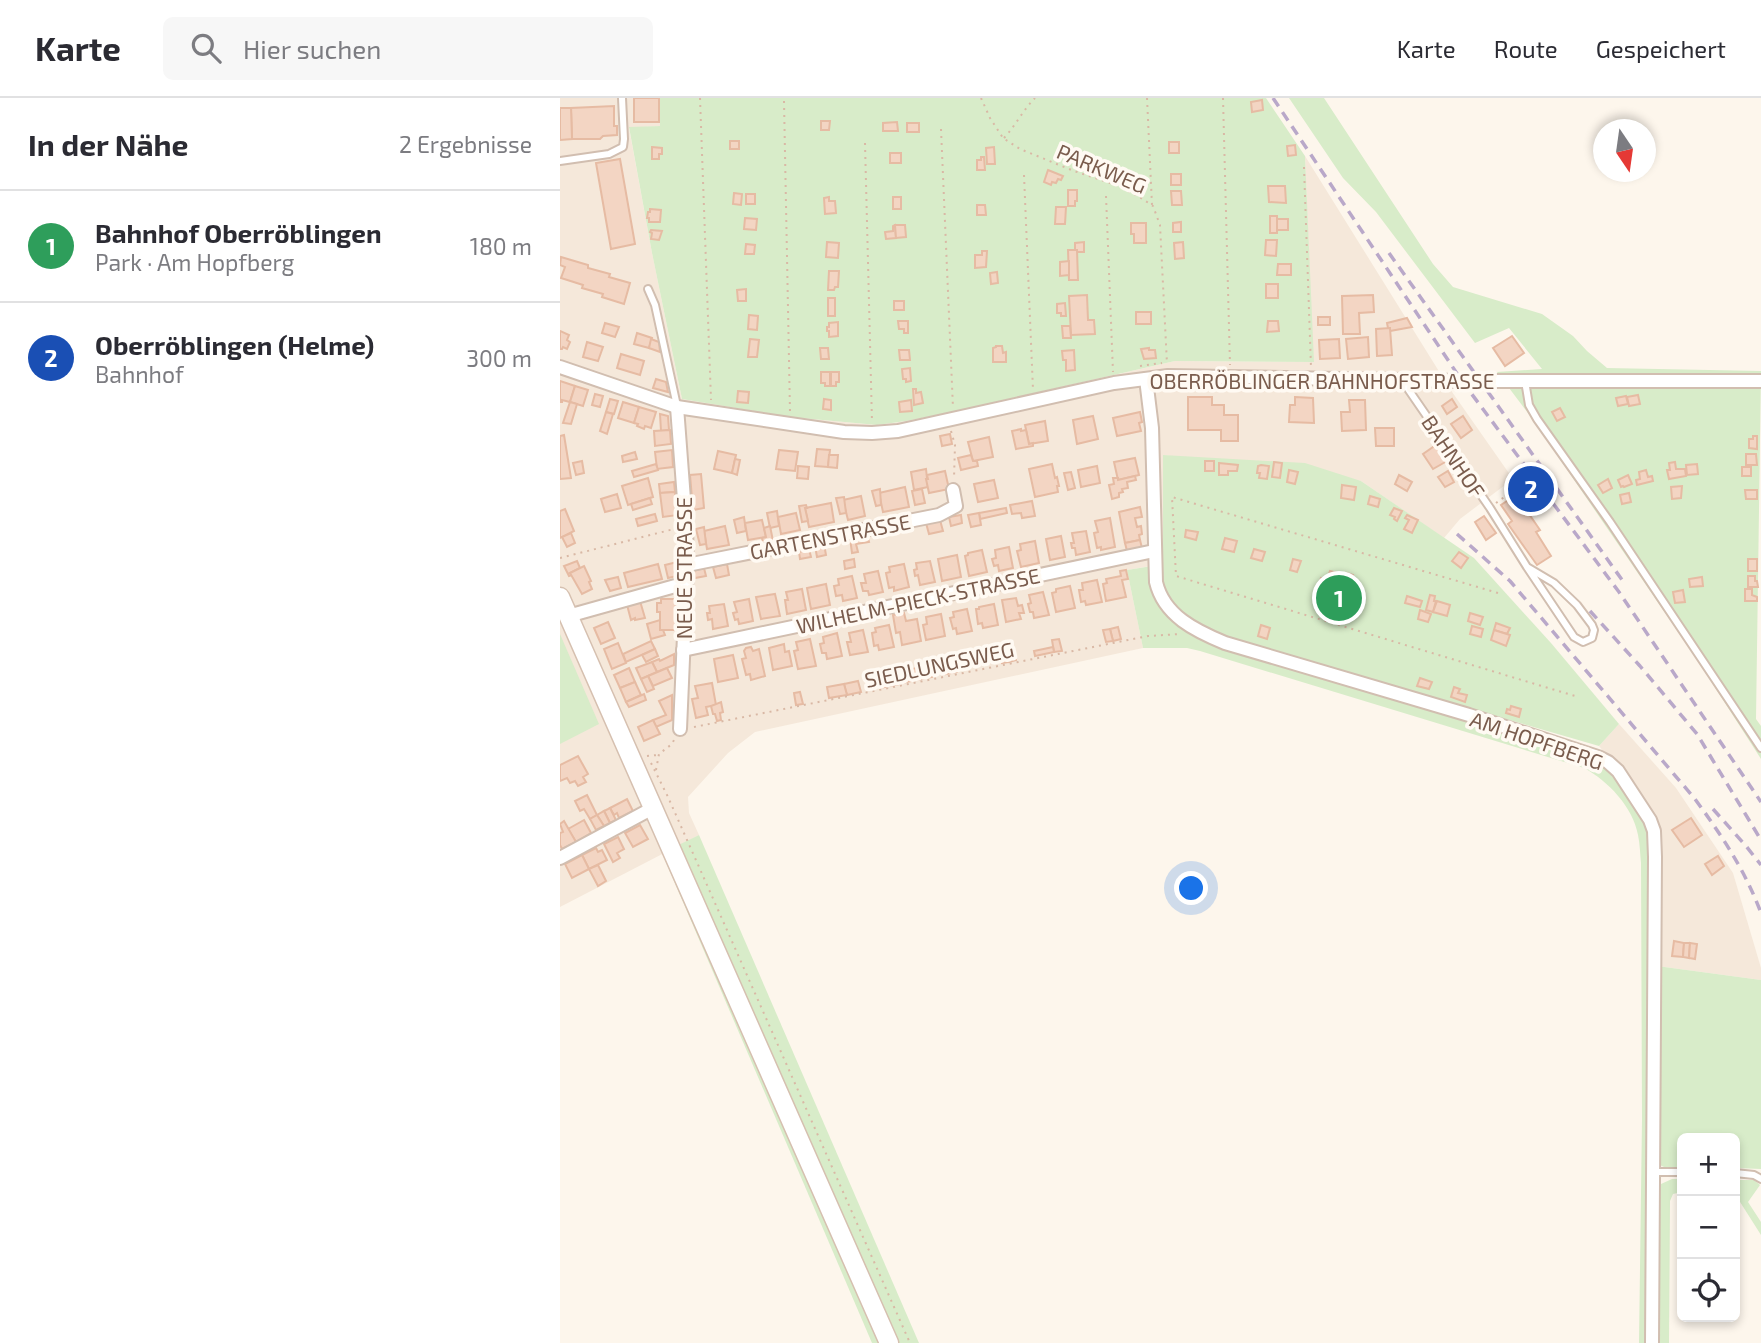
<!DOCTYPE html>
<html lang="de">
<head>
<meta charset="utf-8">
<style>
	body { margin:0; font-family:"Exo 2",sans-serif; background:#f7f7f7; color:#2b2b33 }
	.controls { position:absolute; right:21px; bottom:21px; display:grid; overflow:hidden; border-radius:10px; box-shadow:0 4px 10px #0003 }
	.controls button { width:63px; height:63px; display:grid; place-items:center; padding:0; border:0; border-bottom:2px solid #e1e1e2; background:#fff; color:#2b2b33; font:35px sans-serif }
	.compass { position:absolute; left:1033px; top:21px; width:63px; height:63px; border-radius:50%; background:#fff; box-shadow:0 4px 10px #0003; rotate:167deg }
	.you { position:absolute; left:632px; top:791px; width:24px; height:24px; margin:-18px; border:5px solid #fff; border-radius:50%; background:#1a73e8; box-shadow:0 0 0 10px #1a73e833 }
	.badge { display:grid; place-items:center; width:46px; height:46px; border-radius:50%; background:#e76f51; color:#fff; font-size:23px; font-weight:700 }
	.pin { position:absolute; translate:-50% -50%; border:4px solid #fff; box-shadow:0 2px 7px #0006 }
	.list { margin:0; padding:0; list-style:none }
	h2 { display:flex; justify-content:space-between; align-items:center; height:91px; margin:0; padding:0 28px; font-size:30px }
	h2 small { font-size:23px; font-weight:400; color:#7c7c81 }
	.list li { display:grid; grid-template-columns:46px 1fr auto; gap:21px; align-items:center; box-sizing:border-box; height:112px; padding:0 28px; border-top:2px solid #e1e1e2 }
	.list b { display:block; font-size:26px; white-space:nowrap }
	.list p { margin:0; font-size:23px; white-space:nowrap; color:#7c7c81 }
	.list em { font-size:23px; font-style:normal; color:#7c7c81 }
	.icon { flex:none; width:38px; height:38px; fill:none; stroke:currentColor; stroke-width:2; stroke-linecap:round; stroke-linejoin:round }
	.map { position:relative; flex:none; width:1201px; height:1245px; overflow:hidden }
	header { display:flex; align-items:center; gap:42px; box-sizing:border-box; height:98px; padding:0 35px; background:#fff; border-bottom:2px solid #e1e1e2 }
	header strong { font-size:33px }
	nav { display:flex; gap:38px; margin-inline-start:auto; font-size:24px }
	.search { width:490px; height:63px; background:#f7f7f7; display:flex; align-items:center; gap:18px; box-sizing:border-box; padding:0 24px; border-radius:10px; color:#7c7c81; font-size:26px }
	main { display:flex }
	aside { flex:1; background:#fff }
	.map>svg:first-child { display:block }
	.residential { fill:#f5e8da }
	.green { fill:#d8ecc9 }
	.building { fill:#f3d5c3; stroke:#e6bba3; stroke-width:2 }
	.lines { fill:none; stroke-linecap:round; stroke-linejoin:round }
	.lane-casing { stroke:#d1beb0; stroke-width:10 }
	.street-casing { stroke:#d1beb0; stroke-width:16 }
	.secondary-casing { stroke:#d6c0b0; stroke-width:21 }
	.path { stroke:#d9b8a5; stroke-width:2; stroke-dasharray:2 5; stroke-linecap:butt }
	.lane { stroke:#fff; stroke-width:6 }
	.street { stroke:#fff; stroke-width:12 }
	.secondary { stroke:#fff; stroke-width:18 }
	.rail { stroke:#b9a8c9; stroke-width:3.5; stroke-dasharray:10 7; stroke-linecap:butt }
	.labels { text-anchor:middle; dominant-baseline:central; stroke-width:7; stroke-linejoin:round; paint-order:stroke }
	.street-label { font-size:21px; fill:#7a5c4d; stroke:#fffaf3 }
</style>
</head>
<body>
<header>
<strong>Karte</strong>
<div class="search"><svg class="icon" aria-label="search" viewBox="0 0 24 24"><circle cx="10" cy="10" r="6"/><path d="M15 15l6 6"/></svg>Hier suchen</div>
<nav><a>Karte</a><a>Route</a><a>Gespeichert</a></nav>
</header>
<main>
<aside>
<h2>In der Nähe<small>2 Ergebnisse</small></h2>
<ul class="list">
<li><span class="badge" style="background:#2e9e5b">1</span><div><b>Bahnhof Oberröblingen</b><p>Park · Am Hopfberg</p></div><em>180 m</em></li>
<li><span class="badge" style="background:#1a4fb4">2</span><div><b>Oberröblingen (Helme)</b><p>Bahnhof</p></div><em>300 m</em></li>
</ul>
</aside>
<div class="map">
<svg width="1201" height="1245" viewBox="0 0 1201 1245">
	<rect width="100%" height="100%" fill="#fdf6ec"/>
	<!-- residential -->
	<g class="residential">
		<path d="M0,0H100V28L69,30L92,155L122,301L230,319L317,327L346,323L388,315L615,263L753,264L745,58L890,291L953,381L900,421L884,440L801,383L603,357V466L567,472L583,550L195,634L168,655L128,699L129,715L139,737L0,809Z"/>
		<path d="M1059,626L1116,690L1173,775L1201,870V882L1097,868V728L1058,670L1039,648Z"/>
	</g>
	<!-- green -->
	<g class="green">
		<path d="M100,0H706L745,58L754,264L615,263L387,315L346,323L317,327L230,319L122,301L92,155L69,29L100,28Z"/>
		<path d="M729,0H764L873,166L893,189L982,216L1013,238L1027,253L1047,270L1201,273L1196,621L1201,628V661L1136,560L971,319L937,274L982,271L949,230L915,245L816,114L783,80Z"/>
		<path d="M603,357L745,365L801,383L914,460L991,545L1059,626L1039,648L654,536C629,523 618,517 603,491Z"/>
		<path d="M592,468C592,476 591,484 592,491C595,508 613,519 625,530L1033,661L1054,675L1090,732L1088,1245H1079L1082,1021L1081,765C1080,756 1080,746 1078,737C1073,709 1048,683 1024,670L640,553L627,550H583L567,472Z"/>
		<path d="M0,536L39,626L0,646Z"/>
		<path d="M139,737L359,1245H312L102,755Z"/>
		<path d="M1097,868L1201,882V1071L1175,1070V1040H1122V1070C1113,1070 1102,1072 1097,1063Z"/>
		<path d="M1112,1081H1122V1094L1113,1096L1110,1103L1109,1245H1097L1098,1091L1101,1086Z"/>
		<path d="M1175,1082H1194L1200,1087L1188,1104L1201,1124V1137L1175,1096Z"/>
	</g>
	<!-- building -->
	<g class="building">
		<rect x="74" y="0" width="25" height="24"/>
		<path d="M702,2L703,12L692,14L691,4Z"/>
		<path d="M54,8V28H57V37L43,38L40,41H12L11,10Z"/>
		<path d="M0,10H11L12,41L0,42Z"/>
		<path d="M261,23H270L269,32H261Z"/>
		<path d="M337,24L338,33H323V25Z"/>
		<rect x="347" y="25" width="12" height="9"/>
		<rect x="170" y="43" width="9" height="8"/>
		<rect x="609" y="44" width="10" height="11"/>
		<path d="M735,47L736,57L728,58L727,48Z"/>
		<path d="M92,49L102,50V56H99V61H92Z"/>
		<path d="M434,49L435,66H427L426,50Z"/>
		<rect x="330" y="55" width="11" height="10"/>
		<path d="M421,59H424L425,72H417V62H421Z"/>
		<path d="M60,61L75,146L51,151L36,65Z"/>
		<path d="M488,72L503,78L501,82L498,81L496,85L492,84L491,87L484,84Z"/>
		<rect x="611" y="76" width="10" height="11"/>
		<path d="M708,88H725L726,105L709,104Z"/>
		<path d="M508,92H517V103H515V108H508Z"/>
		<path d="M611,93H621L622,107H612Z"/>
		<path d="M174,95L182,96L181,107L173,106Z"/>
		<rect x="186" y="96" width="9" height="10"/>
		<path d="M269,99V103H275L276,115L265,116L264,100Z"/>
		<rect x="333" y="99" width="8" height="12"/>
		<path d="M417,107H425L426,117H417Z"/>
		<path d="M496,109H506L505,126H495Z"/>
		<path d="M90,111L101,112L100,124H89V120H87L88,114H90Z"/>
		<rect x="710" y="118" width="7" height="17"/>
		<path d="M185,120L197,121L196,132L184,131Z"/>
		<rect x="717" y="121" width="11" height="11"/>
		<path d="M621,124V134H613V125Z"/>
		<path d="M571,125H586V145H574V136H571Z"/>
		<path d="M335,127L336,140L326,141L325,134L333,133V128Z"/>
		<path d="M335,127H345L346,139L336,140Z"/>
		<path d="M91,132L102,133L99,142L91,141L92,135L90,134Z"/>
		<path d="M706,142H717L716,158L705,157Z"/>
		<path d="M267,144L279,145L278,160L266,159Z"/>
		<path d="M524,144V154H517V152H515V145Z"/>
		<path d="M623,144L624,160L615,161L614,145Z"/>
		<path d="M186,146L195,147L194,156H185Z"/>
		<path d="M508,152H517L518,182H509Z"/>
		<path d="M422,153H427L426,169L415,170V157H422Z"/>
		<path d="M1,159L28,167V170L50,176L49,179L70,185L64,206L42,199L43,196L22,190L23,187L1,180L5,169L0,167Z"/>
		<path d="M509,163V177L500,178V164Z"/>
		<path d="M718,166H731V177H717Z"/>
		<path d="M269,173H279L278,189H275L274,192H268Z"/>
		<path d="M437,174L438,185L431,186L430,175Z"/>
		<rect x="706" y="186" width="12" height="14"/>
		<path d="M186,191V203H178L177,192Z"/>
		<path d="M527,197L528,222H534L535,236L511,237L509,198Z"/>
		<path d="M813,197L814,214L799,215L800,236H783L782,198Z"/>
		<rect x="268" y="200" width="7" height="18"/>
		<rect x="334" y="203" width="10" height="9"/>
		<path d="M505,205L506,218H501V215H497V206Z"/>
		<rect x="576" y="214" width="15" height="12"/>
		<path d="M189,217L198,218L197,232L188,231Z"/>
		<rect x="758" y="219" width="12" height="8"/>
		<path d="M847,220L852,229L830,233V230H828L827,225Z"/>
		<path d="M338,223H348V235H344V231H339Z"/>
		<path d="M708,223H718L719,233L707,234Z"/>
		<path d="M278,224V238L269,239V233H267V229H269V225Z"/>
		<path d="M45,225L59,229L55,239L42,235Z"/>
		<path d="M502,228H510L511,240H503Z"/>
		<path d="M830,230L832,257L817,258L816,231Z"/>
		<path d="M0,233L9,237L7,242L10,244L7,251L3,249L2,251H0Z"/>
		<path d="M77,235L92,240L89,250L74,246Z"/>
		<path d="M952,238L964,255L945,268L933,250Z"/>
		<path d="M808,239L809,259L788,261L786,241Z"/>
		<path d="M91,241L99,244L100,254L89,250Z"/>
		<path d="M190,241L199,242L197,259H188Z"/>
		<path d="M779,241L780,260L760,261L759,242Z"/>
		<path d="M27,244L43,249L38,263L23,259Z"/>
		<path d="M436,248H442L443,255L446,254V264H433V250L436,249Z"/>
		<path d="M260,250H268L269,261H261Z"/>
		<path d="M589,250V252H595L596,260L584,261L581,251Z"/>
		<path d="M339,252H349L350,262H340Z"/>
		<path d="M514,252L515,272L506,273V262H503L502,253Z"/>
		<path d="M61,256L84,263L80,277L57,270Z"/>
		<path d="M350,270L351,283L346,284V281H343L342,271Z"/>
		<path d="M261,274H270V288H265V285H261Z"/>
		<path d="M271,274H279V284H276V288H271Z"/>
		<path d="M96,281L106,284L108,294L93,290Z"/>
		<path d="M0,283L15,288L10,304L2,302V304H0Z"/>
		<path d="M15,288L28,292L23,308L10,304Z"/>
		<path d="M353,291H356V295L361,294L363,305L354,307Z"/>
		<path d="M178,293L189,294L188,305L177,304Z"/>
		<path d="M35,296L43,298L40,309L32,307Z"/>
		<path d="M1078,297L1080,306L1069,308L1067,299Z"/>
		<path d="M1066,298L1068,306L1058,308L1056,300Z"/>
		<path d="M628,299H652V307H664V317H678V343H661V332H628Z"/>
		<path d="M735,299L753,300L754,325L729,324L730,307H735Z"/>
		<path d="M50,301L58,303L54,316L46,314Z"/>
		<path d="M264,301L271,302V312L263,311Z"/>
		<path d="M892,301L897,309L887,316L882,308Z"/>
		<path d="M351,302L352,313L340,314L339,304Z"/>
		<path d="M789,302H805L806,332L782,333L781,314H790Z"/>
		<path d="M10,304L17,306L11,326L3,325Z"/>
		<path d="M63,304L79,309L74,325L58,320Z"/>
		<path d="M79,309L96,314L91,330L85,328L84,331L77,328L78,326L74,325Z"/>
		<path d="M1000,310L1005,319L997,323L992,314Z"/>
		<path d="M46,314L53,316L47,336L40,333Z"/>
		<path d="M580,314L582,324L579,325L581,333L557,338L553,320Z"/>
		<path d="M100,316L108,318L109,332L101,333Z"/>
		<path d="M533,318L538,341L517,346L513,322Z"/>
		<path d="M903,318L912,332L901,340L891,326Z"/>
		<path d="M485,323L488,343L469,346L465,327Z"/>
		<path d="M815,330H834V348H816Z"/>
		<path d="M461,331V333L466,332L469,346L473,345V348L456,351L452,333Z"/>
		<path d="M110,332L111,346L95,348L94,333Z"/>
		<path d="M390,336L392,346L382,348L380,338Z"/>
		<path d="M4,337L11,380L0,381V338Z"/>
		<path d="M1193,338H1197V351L1189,350V341H1193Z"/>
		<path d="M429,339L433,359L413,363L408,344Z"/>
		<path d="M876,347L887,363L873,371L863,356Z"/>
		<path d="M257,351L270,352L268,369L255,368Z"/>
		<path d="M112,352L113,369L97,371L95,354Z"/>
		<path d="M219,352L238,354L235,373L216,371Z"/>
		<path d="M158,353L176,357L172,375L154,371Z"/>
		<path d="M75,354L77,361L63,364L62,358Z"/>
		<path d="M1186,356H1196L1197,367H1186Z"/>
		<path d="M269,357H278L277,370L268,369Z"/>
		<path d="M411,357L413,363H417L418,368L401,372L398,360Z"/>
		<path d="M575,360L579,377L558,382L554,364Z"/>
		<path d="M175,361L180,362L177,377L172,375Z"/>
		<path d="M22,363L24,375L16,377L13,365Z"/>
		<rect x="645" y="363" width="9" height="10"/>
		<path d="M714,364L722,365L720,380L712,379Z"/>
		<path d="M1115,364L1116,371H1125L1126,378L1109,381L1107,372H1110L1109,365Z"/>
		<path d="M659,365L678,367L677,373H668V377H659Z"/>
		<path d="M96,366L98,372L74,379L72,373Z"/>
		<path d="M492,366L495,380L497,379L499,388H497L498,394L475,399L469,371Z"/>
		<path d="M1137,366L1138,376L1127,377L1126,367Z"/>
		<path d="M701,367L709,368L707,381L699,380L700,375H697L698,368Z"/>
		<path d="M238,368L249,369L248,381L237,380Z"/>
		<path d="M537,368L540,385L521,389L518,372Z"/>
		<rect x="1182" y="369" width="9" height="9"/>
		<path d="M366,371L368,389L354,392L351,374Z"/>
		<path d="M729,372L738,374L735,386L727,384Z"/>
		<path d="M1086,372L1088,379L1092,378L1093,383L1077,387L1076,382L1080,381L1079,374Z"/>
		<path d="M385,373L389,391L369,395L366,381H368L367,377Z"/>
		<path d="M888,373L894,384L885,389L878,379Z"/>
		<path d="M511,374L515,390L508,392L504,375Z"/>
		<path d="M141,376L144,410L133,412L130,377Z"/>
		<path d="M839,377L852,384L847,393L835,386Z"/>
		<path d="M1068,377L1072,386L1064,389L1063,388L1061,389L1058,382Z"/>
		<path d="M575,378L576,382L567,384L568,390L562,391L563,394L559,395V399L552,401L549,387L554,386L553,380H558V382Z"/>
		<path d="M88,380L93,399L68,407L62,388Z"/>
		<path d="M1048,381L1052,390L1043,395L1038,387Z"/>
		<path d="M434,382L438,400L418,404L414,386Z"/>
		<path d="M114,384L115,394L100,395L99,386Z"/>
		<path d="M782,387L796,389L794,402L781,400Z"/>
		<path d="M1122,388L1121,400L1112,401L1111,389Z"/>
		<path d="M345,389L349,409L323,414L319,395Z"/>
		<path d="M320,391L321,407L316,408L312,393Z"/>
		<path d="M362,391L365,405L355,407L352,393Z"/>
		<path d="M1185,392H1197V401H1186Z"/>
		<path d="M115,394L118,417L103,419L100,395Z"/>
		<path d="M1069,395L1071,404L1062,406L1060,397Z"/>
		<path d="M57,396L61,410L45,414L41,401Z"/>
		<path d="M956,397L980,432L976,434L991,458L977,467L948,426L952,423L941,407Z"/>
		<path d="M301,398L305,418L288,422L283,402Z"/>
		<path d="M810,398L820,401L818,409L808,406Z"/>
		<path d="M284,399L286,415L280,416L276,400Z"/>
		<path d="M90,400L92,406L73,412L71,406Z"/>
		<path d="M472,403L475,418L462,420L461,415L452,416L450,407Z"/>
		<path d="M271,405L274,424L249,429L245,410Z"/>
		<path d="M246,407L247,410H245L248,423L242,424L239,408Z"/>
		<path d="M580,409L582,419L575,420L577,429L581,428L582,436L579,437L580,442L565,445L559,414Z"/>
		<path d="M446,410L447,415L420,421L419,415Z"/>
		<path d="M834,410L842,413L837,423L834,421L835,419L830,417Z"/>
		<path d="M5,411L14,433L0,440V413Z"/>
		<path d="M217,413L219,428L210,430L207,415Z"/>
		<path d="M236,415L240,432L221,436L218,419Z"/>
		<path d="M419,415L421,427L411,429L408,417Z"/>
		<path d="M95,416L97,423L78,428L76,421Z"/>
		<path d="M401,417L402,425L391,428L389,419Z"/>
		<path d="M847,417L858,422L852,435L844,431L849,422L845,420Z"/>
		<path d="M924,418L936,435L926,442L915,424Z"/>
		<path d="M184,419L186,433L177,435L174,422Z"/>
		<path d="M550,420L555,449L541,452V449L537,450L534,435L538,434L535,423Z"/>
		<path d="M202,422L206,439L188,442L185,425Z"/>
		<path d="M380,422L383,433L369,436L366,425Z"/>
		<path d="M165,428L169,447L147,451L144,433Z"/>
		<path d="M210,428L213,443L203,445L202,440L206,439L204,430Z"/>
		<path d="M144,429L146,446L140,447L136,431Z"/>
		<path d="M626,432L638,434L636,442L625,439Z"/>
		<path d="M526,433L530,454L516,457L515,450H512L511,445H514L512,435Z"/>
		<path d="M11,435L15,445L7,449L2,439Z"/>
		<path d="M307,437L309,444L296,446L298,454L292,455L290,440Z"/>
		<path d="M501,438L505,459L490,462L486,441Z"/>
		<path d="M665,440L677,443L674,454L662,451Z"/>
		<path d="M580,442L582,450L567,453L565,445Z"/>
		<path d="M475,443L479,465L461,469L457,453L461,452L460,446Z"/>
		<path d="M264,446L266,457L257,459L255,448Z"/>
		<path d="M449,449L453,470L439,473L438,467L434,468L432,461L436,460L435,452Z"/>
		<path d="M249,451L251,459L240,461L239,454Z"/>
		<path d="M694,451L705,454L702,463L691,460Z"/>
		<path d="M422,452L427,474L409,478L405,458L408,457V455Z"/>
		<path d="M899,454L908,460L901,470L892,463Z"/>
		<path d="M397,457L401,479L382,483L378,461Z"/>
		<path d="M294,461L295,469L285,471L284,463Z"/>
		<path d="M733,461L741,463L737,474L730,472Z"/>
		<rect x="1188" y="461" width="9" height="12"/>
		<path d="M17,463L20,470L10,475L12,477L9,478L4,468Z"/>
		<path d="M370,463L375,484L360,487L358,477L355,478L354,472L357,471L356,465Z"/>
		<path d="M117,464V478L108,480L105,467Z"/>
		<path d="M98,466L102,481L68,489L64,475Z"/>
		<path d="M167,466L169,477L156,480L153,469Z"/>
		<path d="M344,466L349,489L334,493V489L329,490L326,475L330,474L329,469Z"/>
		<path d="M24,468L31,483L29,484L32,491L22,496L10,475Z"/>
		<path d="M144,470L146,478L135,480L133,473Z"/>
		<path d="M566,472L568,481L562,482L566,499L546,503L543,486L547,485L546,481L561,478L560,473Z"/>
		<path d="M318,473L323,494L309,497L308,493H303L301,485H306L304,476Z"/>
		<path d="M770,473L781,476L778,486L767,482Z"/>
		<path d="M786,475L793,477L792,482L797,483L795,489L783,486Z"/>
		<path d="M292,478L297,500L283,503L282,497L276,498L274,488L279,487L278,481Z"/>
		<path d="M1188,478H1195V483H1197L1198,489H1188Z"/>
		<path d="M58,479L61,490L50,493L45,482Z"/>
		<path d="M1142,479L1143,488L1130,489L1129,481Z"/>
		<path d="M761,480L770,483L767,493L758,490Z"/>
		<path d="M537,482L542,504L526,507L525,503L521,504L519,492H523L522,485Z"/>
		<path d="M266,486L270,507L251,511L247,490Z"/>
		<path d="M510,488L515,510L496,514L492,495L496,494V491Z"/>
		<path d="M242,491L246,512L227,516L225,502H228L226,494Z"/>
		<path d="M1185,491H1192V497L1197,499V503H1185Z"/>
		<path d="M1123,492L1125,504L1115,505L1113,494Z"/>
		<path d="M483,494L489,517L474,520L473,514H470L468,506L471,505L469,497Z"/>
		<path d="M215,496L220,518L201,521L196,499Z"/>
		<path d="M870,497L875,498L874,503H876L873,514L866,512Z"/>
		<path d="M847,498L862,503L860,509L845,505Z"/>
		<path d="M456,500L458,508L462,507L464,515H459L461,521L446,524L442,502Z"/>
		<path d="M101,501H116L115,532H100V514H97V505H101Z"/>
		<path d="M189,501L193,523L179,526L178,521L175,522L173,515L177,514L174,504Z"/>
		<path d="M80,503L85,520L75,522V520L71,522L67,507Z"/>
		<path d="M877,503L890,507L887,518L873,514Z"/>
		<path d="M164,506L168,528L153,531L152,521L148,522L147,515H150L149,508Z"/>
		<path d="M434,506L438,527L423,530L422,525L418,526L416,511H419V509Z"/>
		<path d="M407,511L412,533L397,536L396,530L393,531L390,520L394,519L393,514Z"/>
		<path d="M860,512L871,516L868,524L858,521Z"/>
		<path d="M344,515L346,523L357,521L361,543L342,547L340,534L336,535L333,517Z"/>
		<path d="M910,515L923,519L920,527L908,523Z"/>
		<path d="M381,516L385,538L366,542L363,527L367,526L366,519Z"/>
		<path d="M100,522V532H103L105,537L91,541L87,526Z"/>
		<path d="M48,524L55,540L41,546L34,530Z"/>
		<path d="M936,525L950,530L947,536L934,532Z"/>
		<path d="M329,527L334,549L319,552L318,547L314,548L312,535L316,534L315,530Z"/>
		<path d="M701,527L710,530L707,541L698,538Z"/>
		<path d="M912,528L923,531L921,539L910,536Z"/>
		<path d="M558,529L561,541L553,543L550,531Z"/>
		<path d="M550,531L553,543L546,544L543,532Z"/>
		<path d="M303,532L308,554L290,557L287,544H291L289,535Z"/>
		<path d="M934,532L950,537L946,548L931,542Z"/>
		<path d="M277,535L282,558L267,561L266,555H262L260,546L264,545L263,539Z"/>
		<path d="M250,541L256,568L238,571L234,553L238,552L236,544Z"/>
		<path d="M499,541L502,553L494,554L492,542Z"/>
		<path d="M91,543L95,551L66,564L63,556Z"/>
		<path d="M58,545L66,565L52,571L44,551Z"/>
		<path d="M224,546L225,554L229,553L232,568L213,572L209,550Z"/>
		<path d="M191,549L193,553L199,551L205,578L191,582L190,576L186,577L182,561L186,560L184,553L186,550Z"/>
		<path d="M493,549L494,554L475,558L474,553Z"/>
		<path d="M95,551L98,558L86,564L82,557Z"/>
		<path d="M454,551L456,562L449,564L447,552Z"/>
		<path d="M447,552L449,564L442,565L440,553Z"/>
		<path d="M114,556V567L97,574L92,564L99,561L100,563Z"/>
		<path d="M173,557L178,580L158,584L154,561Z"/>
		<path d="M369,561L372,579L346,584L344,573L365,568L364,562Z"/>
		<path d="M395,562L397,574L386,576L384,565Z"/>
		<path d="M92,564L97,574L81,581L76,570Z"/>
		<path d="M69,570L75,584L60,590L54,577Z"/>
		<path d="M107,570L112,580L93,588L88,578Z"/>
		<path d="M344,573L346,584L339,586L336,574Z"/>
		<path d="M88,578L94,591L87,594L81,581Z"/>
		<path d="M860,580L872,584L869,591L857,588Z"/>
		<path d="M338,581L339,586L320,590L319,584Z"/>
		<path d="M298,583L301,594L287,597L284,586Z"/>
		<path d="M75,584L81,597L66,604L60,590Z"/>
		<path d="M152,585L156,607L146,609L148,617L136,620L132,601L138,600L135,588Z"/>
		<path d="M284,586L287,597L269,600L267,589Z"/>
		<path d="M894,589L900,591L898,595L907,597L905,604L891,599Z"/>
		<path d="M240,594L243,606L236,607L234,595Z"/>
		<path d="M84,596L86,602L69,609L66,604Z"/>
		<path d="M112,597V622L96,629L93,622L106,617L99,603Z"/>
		<path d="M161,604L163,614L160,615L161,622L157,623L155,616H153L151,608Z"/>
		<path d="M951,608L961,611L959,619L946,615L947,611L950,612Z"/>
		<path d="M93,622L100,636L84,643L78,629Z"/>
		<path d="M18,658L28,676L23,679L26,684L18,688L15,683L10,685L7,680L0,683V667Z"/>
		<path d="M27,697L37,717L30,721L24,711L20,713L15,703Z"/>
		<path d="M67,701L73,713L59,720L57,715L54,717L50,710Z"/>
		<path d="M50,710L56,722L50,725L44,713Z"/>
		<path d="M44,713L50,725L44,728L37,717Z"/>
		<path d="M37,717L44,728L36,732L30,721Z"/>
		<path d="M1131,720L1142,737L1124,749L1112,732Z"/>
		<path d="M24,722L31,735L16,744L8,731Z"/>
		<path d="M4,723L16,744L2,751L0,747V735L3,734L0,726Z"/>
		<path d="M80,727L88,741L73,749L65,735Z"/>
		<path d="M58,739L64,751L57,755L60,760L53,764L44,746Z"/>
		<path d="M36,750L38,754L42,752L47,762L29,771L22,757Z"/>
		<path d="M22,757L29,771L12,780L5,766Z"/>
		<path d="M1158,758L1164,768L1152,777L1145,766Z"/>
		<path d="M38,767L46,783L38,788L29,771Z"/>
		<path d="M1114,843L1124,845L1123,859L1112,858Z"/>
		<path d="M1124,845H1130L1129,860L1123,859Z"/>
		<path d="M1130,845L1137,846L1135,861L1129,860Z"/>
	</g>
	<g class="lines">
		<defs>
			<g id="lane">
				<path d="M0,63L49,56L63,49L64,41L62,0"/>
				<path d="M88,191L95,207L117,308"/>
				<path d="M846,282V288L930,410L967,469L994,485L1017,507L1032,527L1034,532L1032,540L1023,544L1014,539L967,469"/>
				<path d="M965,283L969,307L977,321L1050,424L1201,650"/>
				<path d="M1093,1074H1122"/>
				<path d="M1175,1075L1194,1077L1201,1081"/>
			</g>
			<g id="street">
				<path d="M0,269L117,309L284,334L312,335L338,333L554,285L608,278L902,283H1201"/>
				<path d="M586,281L592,330L596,484C604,518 636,533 665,545L909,617L1038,659L1048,664L1058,673L1090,722L1094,733L1095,759L1092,1245"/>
				<path d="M117,309L126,428L127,467L120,631"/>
				<path d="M127,467L379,417L396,408L393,392"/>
				<path d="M8,518L126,485"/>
				<path d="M123,552L594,453"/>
				<path d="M0,760L93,710"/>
			</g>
			<path id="secondary" d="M0,499L329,1245"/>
		</defs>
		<!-- lane casing -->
		<use href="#lane" class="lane-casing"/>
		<!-- street casing -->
		<use href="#street" class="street-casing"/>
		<!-- secondary casing -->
		<use href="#secondary" class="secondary-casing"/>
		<!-- path -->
		<g class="path">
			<path d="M140,0L151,302"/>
			<path d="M421,0L430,20L443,40L460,51L514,73L556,87L578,98L593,108L600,127L607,266"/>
			<path d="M587,0L592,107"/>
			<path d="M663,0L670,267"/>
			<path d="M224,3L230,314"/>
			<path d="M381,31L393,310"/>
			<path d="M444,40C456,27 463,12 475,0"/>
			<path d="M305,45L312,324"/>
			<path d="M744,69L751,269"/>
			<path d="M464,77L473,292"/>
			<path d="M546,98L553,274"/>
			<path d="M580,268L602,265"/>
			<path d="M391,333L395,347L394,380"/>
			<path d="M936,405L962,386L973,384L980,380"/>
			<path d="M0,460L114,431"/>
			<path d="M938,495L612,399L616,478L1015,598"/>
			<path d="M134,629L588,538L620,536"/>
			<path d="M87,658L98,657"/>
			<path d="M91,665L108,699L350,1245"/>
			<path d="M96,672L99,656L112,646L114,642"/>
		</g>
		<!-- lane -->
		<use href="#lane" class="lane"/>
		<!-- street -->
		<use href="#street" class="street"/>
		<!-- secondary -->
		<use href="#secondary" class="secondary"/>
		<!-- rail -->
		<g class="rail">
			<path d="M713,0L902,283L1059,494L1201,704"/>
			<path d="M829,155L1065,486"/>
			<path d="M897,436L950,483L1135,701C1162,738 1185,772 1201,815"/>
			<path d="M1030,513L1080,568L1137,636L1201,742"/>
			<path d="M1153,711L1186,748L1201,767"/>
		</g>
	</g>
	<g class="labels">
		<!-- street labels -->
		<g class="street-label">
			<text transform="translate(542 70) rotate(23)">PARKWEG</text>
			<text x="762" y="282">OBERRÖBLINGER BAHNHOFSTRASSE</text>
			<text transform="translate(894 358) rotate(56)">BAHNHOF</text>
			<text transform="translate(270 438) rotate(-11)">GARTENSTRASSE</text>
			<text transform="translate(123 470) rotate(-90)">NEUE STRASSE</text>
			<text transform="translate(358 502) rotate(-12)">WILHELM-PIECK-STRASSE</text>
			<text transform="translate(379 566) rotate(-12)">SIEDLUNGSWEG</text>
			<text transform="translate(977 642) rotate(19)">AM HOPFBERG</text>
		</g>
	</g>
</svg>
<div class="controls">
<button>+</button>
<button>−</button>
<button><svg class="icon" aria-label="locate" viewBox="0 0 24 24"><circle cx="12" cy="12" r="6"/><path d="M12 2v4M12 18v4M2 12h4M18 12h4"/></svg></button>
</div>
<svg class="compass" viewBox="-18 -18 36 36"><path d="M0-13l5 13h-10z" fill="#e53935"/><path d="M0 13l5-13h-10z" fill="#7c7c81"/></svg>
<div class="you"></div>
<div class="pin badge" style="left:779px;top:500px;background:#2e9e5b">1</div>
<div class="pin badge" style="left:971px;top:391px;background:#1a4fb4">2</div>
</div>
</main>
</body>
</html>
